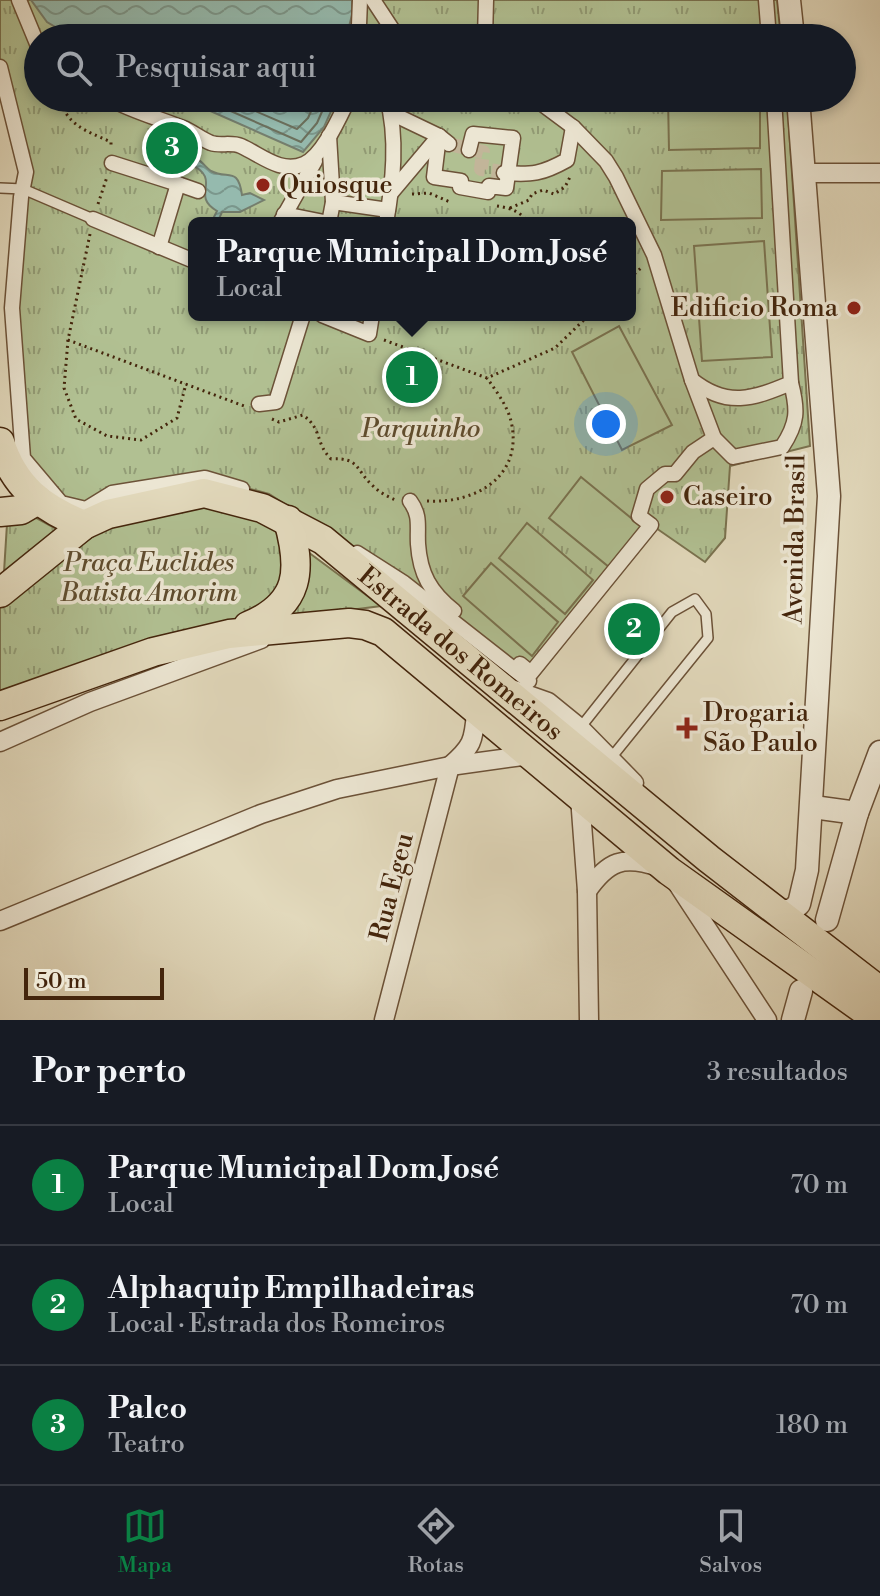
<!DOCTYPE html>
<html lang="pt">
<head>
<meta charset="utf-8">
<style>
	body { margin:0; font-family:"Libre Bodoni",serif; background:#20242c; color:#f1f3f6 }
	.scale { position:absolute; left:24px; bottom:20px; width:140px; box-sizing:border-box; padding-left:8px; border:4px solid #44250c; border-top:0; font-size:22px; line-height:28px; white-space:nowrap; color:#44250c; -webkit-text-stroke:6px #ece6d3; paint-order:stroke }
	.you { position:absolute; left:606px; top:424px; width:28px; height:28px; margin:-20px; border:6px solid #fff; border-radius:50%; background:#1a73e8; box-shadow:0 0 0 12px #1a73e833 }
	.badge { display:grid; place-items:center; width:52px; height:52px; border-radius:50%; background:#0b8043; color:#fff; font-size:26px; font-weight:700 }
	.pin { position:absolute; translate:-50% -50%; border:4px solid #fff; box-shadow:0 2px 8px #0006 }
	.popup { position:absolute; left:188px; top:217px; width:448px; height:104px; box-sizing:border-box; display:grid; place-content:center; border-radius:12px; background:#171b24; filter:drop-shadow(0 2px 6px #0005); font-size:26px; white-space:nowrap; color:#9ea1a6 }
	.popup b { font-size:30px; color:#f1f3f6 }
	.popup::after { content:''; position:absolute; left:50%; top:100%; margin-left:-16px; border:16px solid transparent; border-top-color:#171b24 }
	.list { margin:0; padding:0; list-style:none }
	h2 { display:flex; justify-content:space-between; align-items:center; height:104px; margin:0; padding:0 32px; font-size:34px }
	h2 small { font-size:26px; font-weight:400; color:#9ea1a6 }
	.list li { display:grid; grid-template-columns:52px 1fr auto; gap:24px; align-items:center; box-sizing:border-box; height:120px; padding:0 32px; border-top:2px solid #363941 }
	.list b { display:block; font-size:30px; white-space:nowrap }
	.list p { margin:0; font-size:26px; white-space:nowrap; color:#9ea1a6 }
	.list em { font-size:26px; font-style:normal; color:#9ea1a6 }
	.icon { flex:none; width:44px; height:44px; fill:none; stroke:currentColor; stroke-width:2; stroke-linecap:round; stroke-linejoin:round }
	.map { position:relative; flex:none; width:880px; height:1020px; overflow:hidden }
	.search { position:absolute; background:#171b24; box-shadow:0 4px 12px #0003; left:24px; right:24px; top:24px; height:88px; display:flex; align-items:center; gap:20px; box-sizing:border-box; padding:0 28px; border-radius:44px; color:#9ea1a6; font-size:30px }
	.sheet { height:464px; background:#171b24 }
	nav { display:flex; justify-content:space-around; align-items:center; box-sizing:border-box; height:112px; border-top:2px solid #363941; background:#171b24; font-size:22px; color:#9ea1a6 }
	nav a { display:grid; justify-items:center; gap:4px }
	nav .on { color:#0b8043 }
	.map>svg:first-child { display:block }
	.park { fill:url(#park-tufts); stroke:#7a724f; stroke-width:2; fill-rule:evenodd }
	.pitch { fill:#b1c092; stroke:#7a724f; stroke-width:2 }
	.water { fill:url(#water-waves); stroke:#757e6d; stroke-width:2 }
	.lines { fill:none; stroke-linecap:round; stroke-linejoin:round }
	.shore { stroke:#6c705d; stroke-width:2 }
	.pedestrian-tunnel { stroke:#c2b599; stroke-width:14; stroke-dasharray:14 7; stroke-linecap:butt }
	.service-casing { stroke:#6c5238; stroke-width:12 }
	.pedestrian-casing { stroke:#6c5238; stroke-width:17 }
	.minor-casing { stroke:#6c5238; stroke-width:21 }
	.tertiary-casing { stroke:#6c5238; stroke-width:25 }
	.primary-casing { stroke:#44250c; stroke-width:31 }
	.path { stroke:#44250c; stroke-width:3; stroke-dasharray:2 4; stroke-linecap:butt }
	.service { stroke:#ece6d3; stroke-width:9 }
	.pedestrian { stroke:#ece6d3; stroke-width:14 }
	.minor { stroke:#ece6d3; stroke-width:18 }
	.tertiary { stroke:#ece6d3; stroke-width:22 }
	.primary { stroke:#e2d9bc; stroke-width:28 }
	.poi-dot { fill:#8f2418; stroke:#ece6d3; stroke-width:3 }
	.labels { text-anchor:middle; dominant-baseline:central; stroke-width:7; stroke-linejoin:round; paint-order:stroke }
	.poi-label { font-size:26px; fill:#44250c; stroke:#ece6d3; text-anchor:start }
	.park-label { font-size:26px; font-style:italic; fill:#5f4c2e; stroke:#ece6d3 }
	.street-label { font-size:26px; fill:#44250c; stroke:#ece6d3 }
</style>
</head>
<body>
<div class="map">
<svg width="880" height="1020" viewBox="0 0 880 1020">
	<defs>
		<pattern id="park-tufts" width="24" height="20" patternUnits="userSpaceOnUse" patternTransform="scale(2)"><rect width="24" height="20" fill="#b1c092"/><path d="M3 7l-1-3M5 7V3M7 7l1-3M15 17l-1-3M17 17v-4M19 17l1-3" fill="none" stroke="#929c76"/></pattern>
		<pattern id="water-waves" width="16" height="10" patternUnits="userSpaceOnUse" patternTransform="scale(2)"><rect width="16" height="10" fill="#95baae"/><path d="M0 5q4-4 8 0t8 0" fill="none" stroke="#7b978c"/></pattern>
	</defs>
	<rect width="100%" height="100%" fill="#e2d9bc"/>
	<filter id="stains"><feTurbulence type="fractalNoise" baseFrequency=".0025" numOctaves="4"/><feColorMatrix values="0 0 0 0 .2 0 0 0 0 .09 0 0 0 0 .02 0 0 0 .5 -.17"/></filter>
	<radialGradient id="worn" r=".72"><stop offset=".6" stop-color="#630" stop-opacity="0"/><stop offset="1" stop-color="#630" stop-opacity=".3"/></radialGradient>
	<!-- park -->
	<g class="park">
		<path d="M0,0H777L781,38H38V98H787L810,446L730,466L725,538L705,562L656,528L534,681L406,582L269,494L203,476L86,506L62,502L25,457L14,308L28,171L0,62ZM194,223H630V315H194Z"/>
		<path d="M203,503L258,517L282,530L291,567L264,615L0,696V605L118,518Z"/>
		<path d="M31,515L62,532L4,572L7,524Z"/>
		<path d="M308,552L381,606L288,618C303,598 311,577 308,552Z"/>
	</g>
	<!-- pitch -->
	<g class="pitch">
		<path d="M668,98H760V148L669,150Z"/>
		<path d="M761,169L762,218L661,220L662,171Z"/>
		<path d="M764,241L772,357L702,361L694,246Z"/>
		<path d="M619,326L672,425L622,450L572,352Z"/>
		<path d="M581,477L642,527L609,567L549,518Z"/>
		<path d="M527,523L593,580L565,614L499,558Z"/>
		<path d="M491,563L558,622L532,656L463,596Z"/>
	</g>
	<!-- water -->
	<g class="water">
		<path d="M31,0H352V15L346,38H74L47,22Z"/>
		<path d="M181,98H337L324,127L303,152Z"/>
		<path d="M153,152C166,153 186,152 197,159C203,162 206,168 211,171C228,180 238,166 242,195L250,193L264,200L240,212H222L217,223H211L217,211C189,195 224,180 190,164C178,167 164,172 153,162Z"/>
	</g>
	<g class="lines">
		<!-- shore -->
		<g class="shore">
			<path d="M201,98L301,142L317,123L328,98"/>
			<path d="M225,98L297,129L308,118L317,98"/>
		</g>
		<!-- pedestrian-tunnel -->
		<path class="pedestrian-tunnel" d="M449,144L483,152L481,169L503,172"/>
		<defs>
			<g id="service">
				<path d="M0,188L23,189L93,219"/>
				<path d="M580,728L672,612L695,599L706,614L708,638L611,758"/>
			</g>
			<g id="pedestrian">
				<path d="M19,0L38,46"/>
				<path d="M360,0L359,25L362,38"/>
				<path d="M373,0L398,38"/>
				<path d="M766,0L769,38"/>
				<path d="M485,38L486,0"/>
				<path d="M0,67L26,172L21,197L12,308L23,458L61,503L86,509L112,493L205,478L242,489"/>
				<path d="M108,98C132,111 158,118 183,128C193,132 201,139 211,143C220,146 232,142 241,146C261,155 281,174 304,164C323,156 340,116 349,98"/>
				<path d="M534,98L573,127L606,161L616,177L654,255L692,380C727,408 753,399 791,383L774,98"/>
				<path d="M391,113L439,136L449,144"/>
				<path d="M329,136L333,202"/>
				<path d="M439,136L434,177L461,181L460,187L488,192L489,186L506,188L513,138L473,134L469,150"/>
				<path d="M112,163L178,184L159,247"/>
				<path d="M504,173C532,175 542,174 567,160L573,127"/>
				<path d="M178,184L198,191"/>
				<path d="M391,193L439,136"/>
				<path d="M284,214L329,223"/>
				<path d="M93,219L194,261"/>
				<path d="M280,223L315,161"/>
				<path d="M329,223L333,202L388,210"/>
				<path d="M386,223C393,183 398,138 387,98"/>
				<path d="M322,315L369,334L372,315"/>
				<path d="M692,380L714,438L733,457L782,447C798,423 798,410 791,383"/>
				<path d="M259,404L276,402L303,315"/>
				<path d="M410,501C421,516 417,526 418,544C420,574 430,592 454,611"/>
				<path d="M357,553L404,583L529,681"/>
				<path d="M520,664L531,673L651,525L639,516L647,489L665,474H675L693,452L714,438"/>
			</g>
			<g id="minor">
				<path d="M803,173H880"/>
				<path d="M514,690L548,702L580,728L634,783"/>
				<path d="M0,742L90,702L261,639"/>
				<path d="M450,766C472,747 474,741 476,712"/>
				<path d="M580,797L587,891L589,1020"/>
				<path d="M677,883L767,1020"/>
				<path d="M587,891C608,861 623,855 659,867"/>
				<path d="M0,921L261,814L337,789L450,766L530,755"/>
				<path d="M384,1020L450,766"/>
			</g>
			<g id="tertiary">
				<path d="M789,0L793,38"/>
				<path d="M813,807L857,813"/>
				<path d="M774,911H791L799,904L807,870L829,496L798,98"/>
				<path d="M827,920L857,813L880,752"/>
				<path d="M793,1020L801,991"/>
			</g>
			<g id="primary">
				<path d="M0,442C14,487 42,508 84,525"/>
				<path d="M0,512L21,510L38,500"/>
				<path id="s1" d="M0,593L84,525L108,514L204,493L262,508L323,540L709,859L880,991"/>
				<path d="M248,626C301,604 302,570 288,520"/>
				<path d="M0,706L153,652L229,634L349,623L365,625L383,632L669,871L878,1020"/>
			</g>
		</defs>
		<!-- service casing -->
		<use href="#service" class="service-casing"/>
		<!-- pedestrian casing -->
		<use href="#pedestrian" class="pedestrian-casing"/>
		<!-- minor casing -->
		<use href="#minor" class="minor-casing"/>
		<!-- tertiary casing -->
		<use href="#tertiary" class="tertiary-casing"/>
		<!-- primary casing -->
		<use href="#primary" class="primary-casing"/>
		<!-- path -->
		<g class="path">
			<path d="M58,98C69,126 84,130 111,142V146"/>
			<path d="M412,194L429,193L450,202"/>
			<path d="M98,204L107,177"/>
			<path d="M497,206C509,208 522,211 527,223"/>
			<path d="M510,208L529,200L532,194L543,190L554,194L565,187L570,177"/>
			<path d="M90,234L68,340L244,406"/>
			<path d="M630,278L642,267"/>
			<path d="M68,340L64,388L76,419L107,436L141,440L177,418L186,384"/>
			<path d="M384,340L487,378L555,348L589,315"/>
			<path d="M272,419L279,422L303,415C323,430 315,443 331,459C360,457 356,471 373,486C379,492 388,497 396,500"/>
			<path d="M427,501C476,504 524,476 511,421C507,405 496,391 487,378"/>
		</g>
		<!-- service -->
		<use href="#service" class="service"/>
		<!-- pedestrian -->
		<use href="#pedestrian" class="pedestrian"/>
		<!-- minor -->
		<use href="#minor" class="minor"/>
		<!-- tertiary -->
		<use href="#tertiary" class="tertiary"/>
		<!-- primary -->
		<use href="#primary" class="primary"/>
	</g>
	<!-- markers -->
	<g class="poi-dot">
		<circle cx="263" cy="185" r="8"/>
		<circle cx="854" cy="308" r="8"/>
		<circle cx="667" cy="497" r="8"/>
		<path d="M683 716h8v8h8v8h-8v8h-8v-8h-8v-8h8z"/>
	</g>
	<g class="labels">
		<!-- poi labels -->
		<g class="poi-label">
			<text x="279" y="185">Quiosque</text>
			<text x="838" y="308" text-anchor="end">Edificio Roma</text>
			<text x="683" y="497">Caseiro</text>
			<text x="703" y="713">Drogaria<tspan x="703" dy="30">São Paulo</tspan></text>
		</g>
		<!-- park labels -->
		<g class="park-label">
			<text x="421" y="429">Parquinho</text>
			<text x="149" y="563">Praça Euclides<tspan x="149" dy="30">Batista Amorim</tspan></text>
		</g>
		<!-- street labels -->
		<g class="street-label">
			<text transform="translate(795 539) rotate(-89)">Avenida Brasil</text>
			<text stroke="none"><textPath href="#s1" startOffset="540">Estrada dos Romeiros</textPath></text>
			<text transform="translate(392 887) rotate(-76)">Rua Egeu</text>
		</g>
	</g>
	<rect width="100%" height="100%" filter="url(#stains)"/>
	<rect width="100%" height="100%" fill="url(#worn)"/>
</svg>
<div class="scale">50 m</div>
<div class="you"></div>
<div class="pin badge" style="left:412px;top:377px">1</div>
<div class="popup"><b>Parque Municipal Dom José</b>Local</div>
<div class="pin badge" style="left:634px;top:629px">2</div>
<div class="pin badge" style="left:172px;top:148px">3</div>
<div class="search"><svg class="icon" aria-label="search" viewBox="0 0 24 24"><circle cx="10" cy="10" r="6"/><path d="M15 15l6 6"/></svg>Pesquisar aqui</div>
</div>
<section class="sheet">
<h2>Por perto<small>3 resultados</small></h2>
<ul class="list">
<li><span class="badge">1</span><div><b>Parque Municipal Dom José</b><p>Local</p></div><em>70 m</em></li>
<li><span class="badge">2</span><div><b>Alphaquip Empilhadeiras</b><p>Local · Estrada dos Romeiros</p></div><em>70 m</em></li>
<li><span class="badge">3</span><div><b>Palco</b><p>Teatro</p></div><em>180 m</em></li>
</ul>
</section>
<nav>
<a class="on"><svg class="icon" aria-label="map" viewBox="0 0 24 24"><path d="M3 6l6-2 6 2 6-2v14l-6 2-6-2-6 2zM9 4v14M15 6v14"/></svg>Mapa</a>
<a><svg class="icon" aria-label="directions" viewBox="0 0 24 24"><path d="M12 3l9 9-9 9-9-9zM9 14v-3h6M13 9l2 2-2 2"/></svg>Rotas</a>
<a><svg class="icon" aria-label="saved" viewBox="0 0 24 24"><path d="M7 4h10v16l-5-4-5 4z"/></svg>Salvos</a>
</nav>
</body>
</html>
